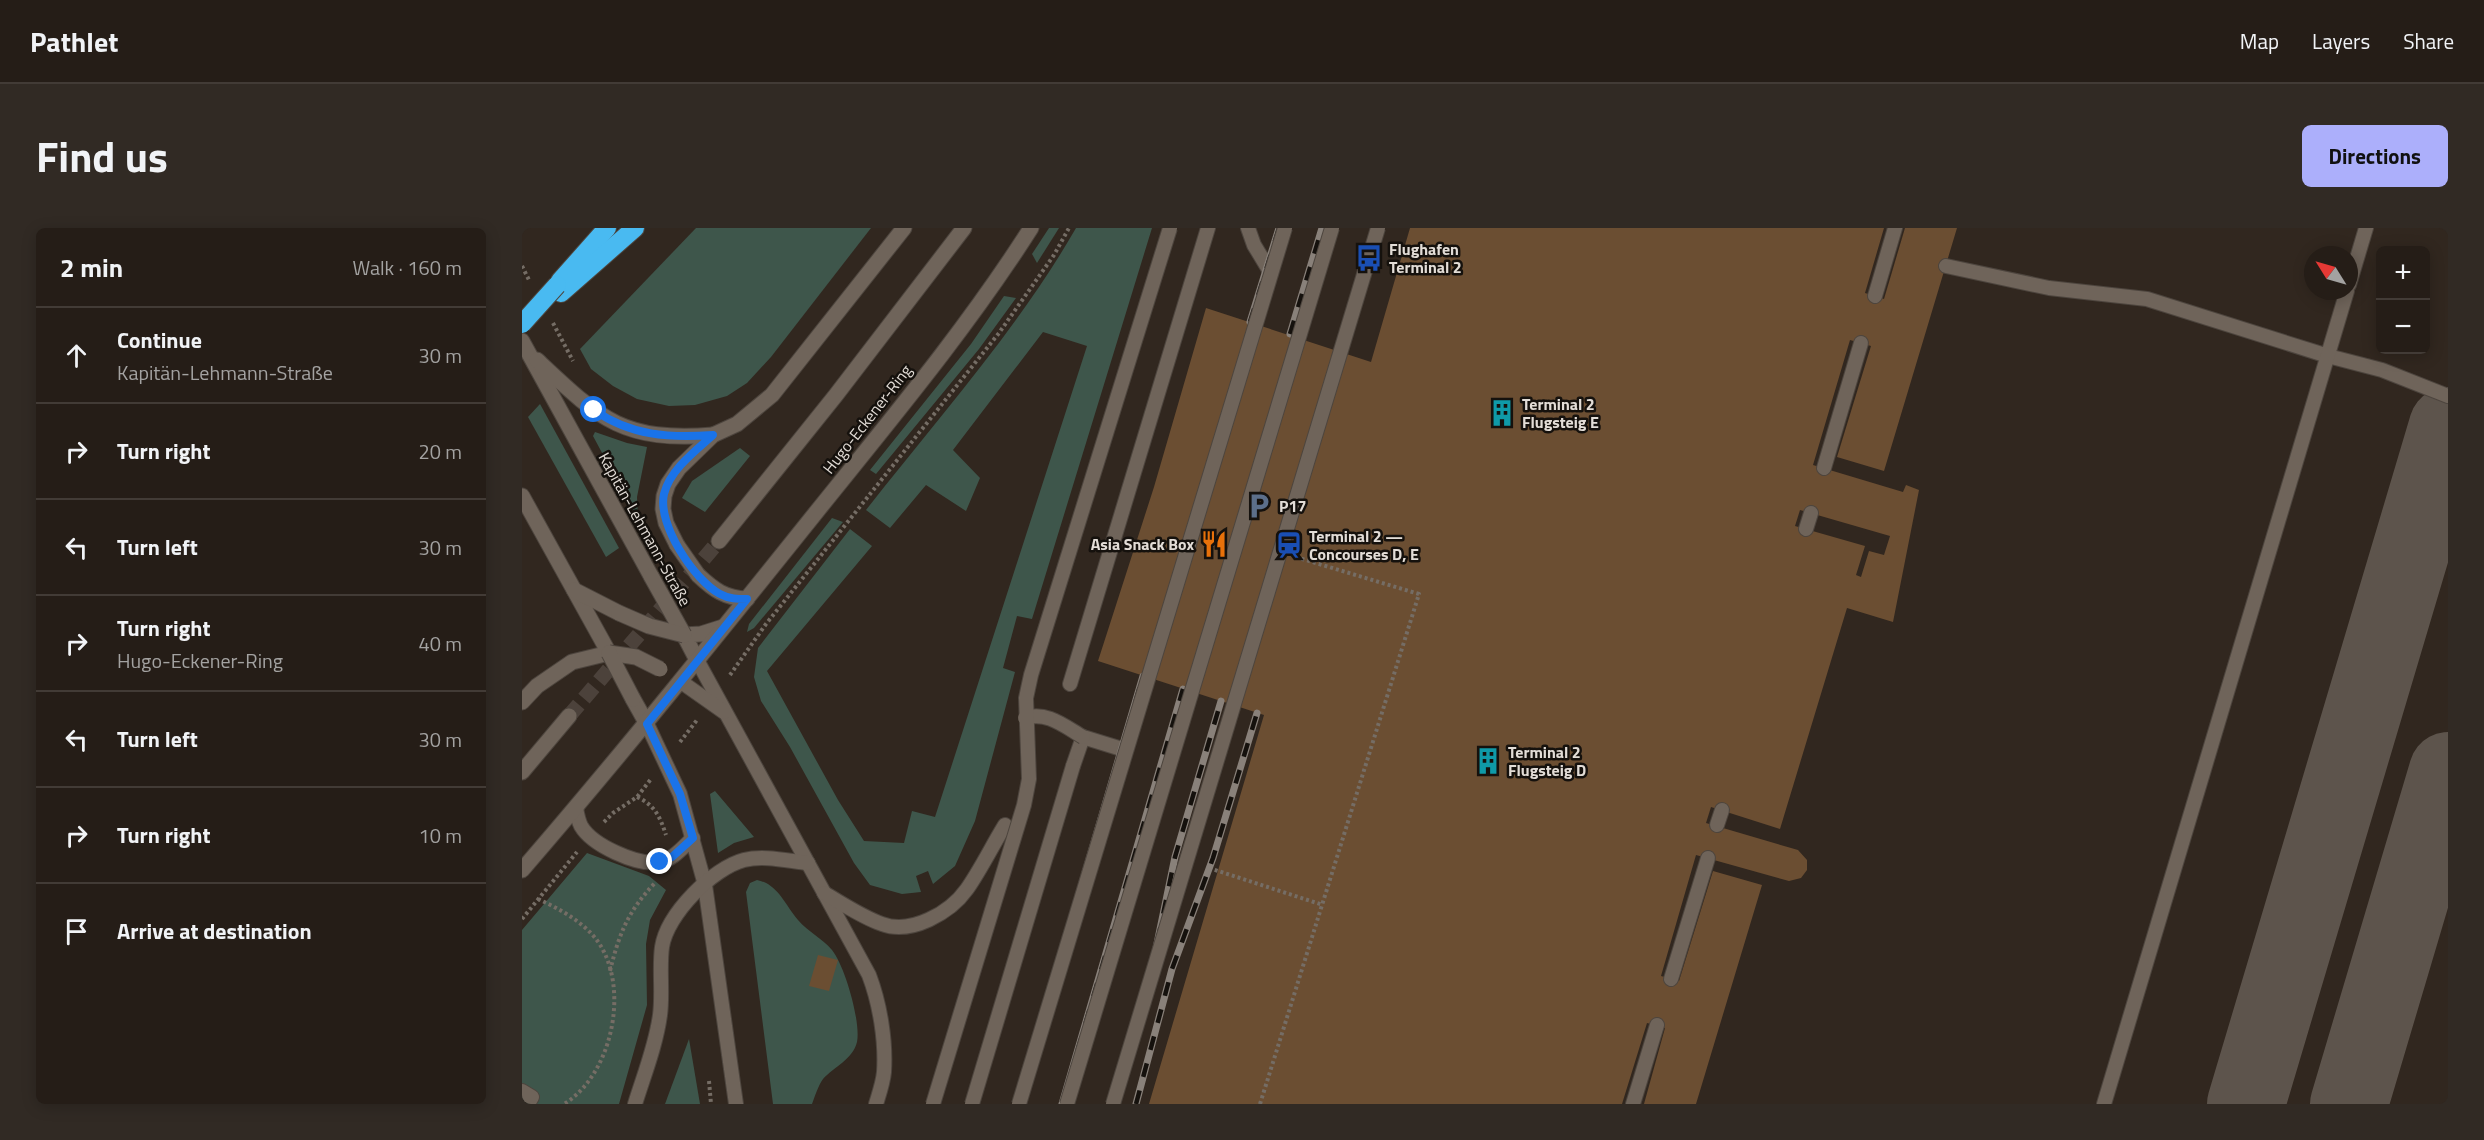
<!DOCTYPE html>
<html lang="en">
<head>
<meta charset="utf-8">
<style>
	body { margin:0; font-family:"Titillium Web",sans-serif; background:#312a24; color:#f1f3f6 }
	.controls { position:absolute; right:18px; top:18px; display:grid; overflow:hidden; border-radius:9px; box-shadow:0 3px 15px #0003 }
	.controls button { width:54px; height:54px; display:grid; place-items:center; padding:0; border:0; border-bottom:2px solid #423b36; background:#251d17; color:#f1f3f6; font:30px sans-serif }
	.compass { position:absolute; left:1782px; top:18px; width:54px; height:54px; border-radius:50%; background:#251d17; box-shadow:0 3px 15px #0003; rotate:307deg }
	.stop { position:absolute; width:18px; height:18px; margin:-14px; border:4px solid #1a73e8; border-radius:50%; background:#fff }
	.stop.end { background:#1a73e8; border-color:#fff; box-shadow:0 2px 6px #0008 }
	.list { margin:0; padding:0; list-style:none }
	h2 { display:flex; justify-content:space-between; align-items:center; height:78px; margin:0; padding:0 24px; font-size:26px }
	h2 small { font-size:20px; font-weight:400; color:#a3a2a1 }
	.list li { display:grid; grid-template-columns:39px 1fr auto; gap:18px; align-items:center; box-sizing:border-box; height:96px; padding:0 24px; border-top:2px solid #423b36 }
	.list b { display:block; font-size:22px; white-space:nowrap }
	.list p { margin:0; font-size:20px; white-space:nowrap; color:#a3a2a1 }
	.list em { font-size:20px; font-style:normal; color:#a3a2a1 }
	.icon { flex:none; width:33px; height:33px; fill:none; stroke:currentColor; stroke-width:2; stroke-linecap:round; stroke-linejoin:round }
	.map { position:relative; flex:none; width:1926px; height:876px; overflow:hidden; border-radius:9px }
	header { display:flex; align-items:center; gap:36px; box-sizing:border-box; height:84px; padding:0 30px; background:#251d17; border-bottom:2px solid #423b36 }
	header strong { font-size:28px }
	nav { display:flex; gap:33px; margin-inline-start:auto; font-size:21px }
	.intro { display:flex; align-items:center; justify-content:space-between; box-sizing:border-box; height:144px; padding:0 36px }
	h1 { margin:0; font-size:42px }
	.button { padding:15px 27px; border-radius:9px; background:#acaffb; color:#111; font-size:21px; font-weight:700 }
	main { display:flex; gap:36px; padding:0 36px }
	aside { flex:1; background:#251d17; border-radius:9px; box-shadow:0 3px 15px #0003 }
	.map>svg:first-child { display:block }
	.green { fill:#3e564b }
	.lines { fill:none; stroke-linecap:round; stroke-linejoin:round }
	.taxiway { stroke:#5d544c; stroke-width:78 }
	.building { fill:#6b4e32; fill-rule:evenodd }
	.tertiary-tunnel { stroke:#4c423b; stroke-width:15; stroke-dasharray:15 8; stroke-linecap:butt }
	.service-casing { stroke:#4d453e; stroke-width:16 }
	.tertiary-casing { stroke:#4d453e; stroke-width:17 }
	.motorway-casing { stroke:#4d453e; stroke-width:20 }
	.path { stroke:#756d65; stroke-width:4; stroke-dasharray:3 3; stroke-linecap:butt }
	.service { stroke:#6f645a; stroke-width:14 }
	.tertiary { stroke:#6f645a; stroke-width:15 }
	.motorway { stroke:#49baf1; stroke-width:18 }
	.rail-casing { stroke:#89817a; stroke-width:7 }
	.rail { stroke:#15110d; stroke-width:4.5; stroke-dasharray:14; stroke-linecap:butt }
	.service-bridge-casing { stroke:#4d453e; stroke-width:16; stroke-linecap:butt }
	.tertiary-bridge-casing { stroke:#4d453e; stroke-width:17; stroke-linecap:butt }
	.motorway-bridge-casing { stroke:#4d453e; stroke-width:20; stroke-linecap:butt }
	.service-bridge { stroke:#6f645a; stroke-width:14 }
	.tertiary-bridge { stroke:#6f645a; stroke-width:15 }
	.motorway-bridge { stroke:#49baf1; stroke-width:18 }
	.route { stroke:#1a73e8; stroke-width:8 }
	.labels { text-anchor:middle; dominant-baseline:central; stroke-width:5; stroke-linejoin:round; paint-order:stroke }
	.poi-label { font-size:16px; font-weight:bold; fill:#e3ddd7; stroke:#15110d; text-anchor:start }
	.street-label { font-size:16px; fill:#e3ddd7; stroke:#15110d }
</style>
</head>
<body>
<header>
<strong>Pathlet</strong>
<nav><a>Map</a><a>Layers</a><a>Share</a></nav>
</header>
<div class="intro"><h1>Find us</h1><a class="button">Directions</a></div>
<main>
<aside>
<h2>2 min<small>Walk · 160 m</small></h2>
<ul class="list">
<li><svg class="icon" aria-label="ahead" viewBox="0 0 24 24"><path d="M12 20V5M6 11l6-6 6 6"/></svg><div><b>Continue</b><p>Kapitän-Lehmann-Straße</p></div><em>30 m</em></li>
<li><svg class="icon" aria-label="right" viewBox="0 0 24 24"><path d="M7 20v-9h11M14 6l5 5-5 5"/></svg><div><b>Turn right</b></div><em>20 m</em></li>
<li><svg class="icon" aria-label="left" viewBox="0 0 24 24"><path d="M17 20v-9H6M10 6l-5 5 5 5"/></svg><div><b>Turn left</b></div><em>30 m</em></li>
<li><svg class="icon" aria-label="right" viewBox="0 0 24 24"><path d="M7 20v-9h11M14 6l5 5-5 5"/></svg><div><b>Turn right</b><p>Hugo-Eckener-Ring</p></div><em>40 m</em></li>
<li><svg class="icon" aria-label="left" viewBox="0 0 24 24"><path d="M17 20v-9H6M10 6l-5 5 5 5"/></svg><div><b>Turn left</b></div><em>30 m</em></li>
<li><svg class="icon" aria-label="right" viewBox="0 0 24 24"><path d="M7 20v-9h11M14 6l5 5-5 5"/></svg><div><b>Turn right</b></div><em>10 m</em></li>
<li><svg class="icon" aria-label="arrive" viewBox="0 0 24 24"><path d="M6 21V4h12l-3 4 3 4H6"/></svg><div><b>Arrive at destination</b></div></li>
</ul>
</aside>
<div class="map">
<svg width="1926" height="876" viewBox="0 0 1926 876">
	<rect width="100%" height="100%" fill="#31271f"/>
	<!-- green -->
	<g class="green">
		<path d="M174,0H349L249,129L225,155L205,168L173,177L147,178L115,171L91,158L69,141L58,121Z"/>
		<path d="M527,0H537L515,35L510,26Z"/>
		<path d="M554,0H630L510,391L495,388L481,440L493,444L453,593L433,638L411,656L406,643L394,648L399,664L380,666L348,657L332,635L268,519L239,473L232,449L236,420L328,301L350,318L245,443L316,572L342,613L382,615L390,583L413,589L565,118L521,104L431,222L458,250L444,283L404,257L368,300L344,282C416,190 496,101 554,0Z"/>
		<path d="M482,68L494,70L457,121L354,246L348,242L449,116Z"/>
		<path d="M18,176L97,320L84,329L6,189Z"/>
		<path d="M73,204L105,215L125,219L115,269L116,292L71,208Z"/>
		<path d="M218,220L228,228L183,284L160,270L170,253Z"/>
		<path d="M310,290L321,294L232,400L225,404L227,396Z"/>
		<path d="M193,563L232,609L212,615L196,625L188,566Z"/>
		<path d="M65,625L127,648L144,662L128,692L124,716L125,777L97,876H0V702Z"/>
		<path d="M235,652C256,656 263,677 276,692C286,704 300,710 310,722C323,738 339,794 335,814C331,831 312,839 301,851C296,858 293,868 290,876H251L224,664L228,655Z"/>
		<path d="M167,811L178,876H143Z"/>
	</g>
	<g class="lines">
		<!-- taxiway -->
		<g class="taxiway">
			<path d="M1724,876L1926,198"/>
			<path d="M1827,876L1926,543"/>
		</g>
	</g>
	<!-- building -->
	<g class="building">
		<path d="M888,0H1362L1343,65L1362,71L1383,0H1435L1362,243L1315,229L1349,118L1328,112L1291,237L1381,264L1384,257L1397,262L1371,394L1325,380L1258,601L1189,579L1184,595L1276,622L1285,632V642L1279,650L1267,653L1174,627L1139,748L1157,753L1191,643L1240,657L1174,876H1122L1143,800L1125,795L1100,876H627L742,487L576,433L632,259L684,80L849,134ZM1278,282L1368,308L1362,327L1347,323L1339,349L1334,347L1343,318L1273,298Z"/>
		<path d="M296,727L316,732L307,763L287,758Z"/>
	</g>
	<g class="lines">
		<!-- tertiary-tunnel -->
		<path class="tertiary-tunnel" d="M47,488L197,313"/>
		<defs>
			<g id="service">
				<path d="M726,0L732,17L749,45"/>
				<path d="M1424,38L1527,60L1625,71L1806,128L1860,142L1926,168"/>
				<path d="M1827,57L1844,0"/>
				<path d="M1353,68L1373,0"/>
				<path d="M1302,240L1339,115"/>
				<path d="M1284,301L1289,285"/>
				<path d="M175,432L347,747C358,776 364,813 362,844C361,855 357,866 354,876"/>
				<path d="M158,453L202,484"/>
				<path d="M548,456L686,0"/>
				<path d="M125,496L158,566L183,657L214,876"/>
				<path d="M551,538L561,509L603,522"/>
				<path d="M54,580C55,586 56,592 59,598C70,617 115,638 137,634C151,632 161,619 171,610"/>
				<path d="M1195,597L1200,582"/>
				<path d="M302,665C321,676 340,689 360,696C389,707 428,685 445,661C459,641 470,618 483,597"/>
				<path d="M1149,751L1186,630"/>
				<path d="M0,863L10,869L6,876"/>
				<path d="M113,876C122,847 134,817 138,787C141,765 137,741 140,719C145,686 191,640 222,632C242,627 266,633 286,635"/>
				<path d="M1111,876L1135,797"/>
				<path d="M1582,876L1825,63"/>
			</g>
			<g id="tertiary">
				<path d="M0,113L129,348"/>
				<path d="M15,132C78,191 100,214 191,207"/>
				<path d="M0,268L87,425L50,434L15,458L0,474"/>
				<path d="M197,313L314,167L442,0"/>
				<path d="M155,317L144,295L141,281L142,268L146,256L157,240L191,207L215,196L250,167L382,0"/>
				<path d="M176,347C192,362 203,370 225,371"/>
				<path d="M52,362L97,385"/>
				<path d="M175,432L162,407L179,406L201,399"/>
				<path d="M111,471L125,496"/>
				<path d="M0,544L47,488"/>
				<path d="M0,642C102,524 199,403 296,282C370,190 446,99 509,0"/>
			</g>
			<g id="motorway">
				<path d="M38,53L85,0"/>
				<path d="M39,65L113,0"/>
			</g>
		</defs>
		<!-- service casing -->
		<use href="#service" class="service-casing"/>
		<!-- tertiary casing -->
		<use href="#tertiary" class="tertiary-casing"/>
		<!-- motorway casing -->
		<use href="#motorway" class="motorway-casing"/>
		<!-- path -->
		<g class="path">
			<path d="M0,38L8,54"/>
			<path d="M31,95L51,133"/>
			<path d="M208,447L244,396L477,105L532,27L547,0"/>
			<path d="M158,514L175,492"/>
			<path d="M115,569C133,577 138,589 144,607"/>
			<path d="M82,594L91,585L115,569L129,551"/>
			<path d="M687,640L801,677"/>
			<path d="M16,671C40,682 69,698 81,722C106,769 88,848 42,876"/>
			<path d="M0,691L55,624"/>
			<path d="M88,743C97,706 106,683 133,655"/>
			<path d="M187,853L189,876"/>
			<path d="M738,876L897,366L777,330"/>
		</g>
		<!-- service -->
		<use href="#service" class="service"/>
		<!-- tertiary -->
		<use href="#tertiary" class="tertiary"/>
		<!-- motorway -->
		<use href="#motorway" class="motorway"/>
		<defs>
			<g id="rail">
				<path d="M728,94L757,0"/>
				<path d="M768,106L800,0"/>
				<path d="M495,876L621,448"/>
				<path d="M540,876L661,461"/>
				<path d="M595,876L621,783L653,629L699,473"/>
				<path d="M614,876L650,741L691,630L735,485"/>
			</g>
		</defs>
		<!-- rail casing -->
		<use href="#rail" class="rail-casing"/>
		<!-- rail -->
		<use href="#rail" class="rail"/>
		<defs>
			<g id="service-bridge">
				<path d="M503,490C525,483 542,498 561,509"/>
				<path d="M411,876L502,577L507,551L504,470L509,447L648,0"/>
				<path d="M450,876L551,538"/>
				<path d="M497,876L763,0"/>
				<path d="M545,876L810,0"/>
				<path d="M591,876L856,0"/>
			</g>
			<g id="tertiary-bridge">
				<path d="M155,317L176,347"/>
				<path d="M129,348L162,407"/>
				<path d="M97,385L127,398L162,407"/>
				<path d="M87,425L114,429L138,441"/>
				<path d="M87,425L111,471"/>
			</g>
			<path id="motorway-bridge" d="M0,96L35,57"/>
		</defs>
		<!-- service-bridge casing -->
		<use href="#service-bridge" class="service-bridge-casing"/>
		<!-- tertiary-bridge casing -->
		<use href="#tertiary-bridge" class="tertiary-bridge-casing"/>
		<!-- motorway-bridge casing -->
		<use href="#motorway-bridge" class="motorway-bridge-casing"/>
		<!-- service-bridge -->
		<use href="#service-bridge" class="service-bridge"/>
		<!-- tertiary-bridge -->
		<use href="#tertiary-bridge" class="tertiary-bridge"/>
		<!-- motorway-bridge -->
		<use href="#motorway-bridge" class="motorway-bridge"/>
	</g>
	<g class="lines">
		<!-- route -->
		<path class="route" d="M72,182C109,208 147,210 191,207C173,223 148,242 142,266C135,296 172,352 198,366C207,371 216,371 225,371L125,496L158,566L171,610L150,629L138,634"/>
	</g>
	<!-- icons -->
	<defs>
		<symbol id="bus-bare" viewBox="-9 -9 18 18"><path d="M-5-6H5V4H4V6H2V4H-2V6H-4V4H-5ZM-3.5-4V0h7V-4ZM-3.5 1.2v1.5H-2V1.2ZM2 1.2v1.5H3.5V1.2Z" fill="#1a4fb4" stroke="#15110d" stroke-width="2.5" paint-order="stroke"/></symbol>
		<symbol id="building-bare" viewBox="-9 -9 18 18"><path d="M-4-6H4V6H1V3H-1V6H-4ZM-2.5-4.3h1.7v1.8h-1.7ZM.8-4.3h1.7v1.8H.8ZM-2.5-1h1.7V.8h-1.7ZM.8-1h1.7V.8H.8Z" fill="#0f9aa8" stroke="#15110d" stroke-width="2.5" paint-order="stroke"/></symbol>
		<symbol id="parking-bare" viewBox="-9 -9 18 18"><path d="M-3.5-5.5H1a3.5 3.5 0 0 1 0 7H-1V5.5H-3.5ZM-1-3.4V-.6H.8a1.4 1.4 0 0 0 0-2.8Z" fill="#5c6f8a" stroke="#15110d" stroke-width="2.5" paint-order="stroke"/></symbol>
		<symbol id="restaurant-bare" viewBox="-9 -9 18 18"><path d="M-5-6h1v4h1v-4h1v4h1v-4h1v5L-1.5 .5V6h-2V.5L-5-1ZM5-6V6H3V1.5H1.5Q1.5-4 5-6Z" fill="#e8710a" stroke="#15110d" stroke-width="2.5" paint-order="stroke"/></symbol>
		<symbol id="station-bare" viewBox="-9 -9 18 18"><path d="M-3-6H3Q5-6 5-4V2Q5 4 3 4L4.5 6H3L1.5 4h-3L-3 6H-4.5L-3 4Q-5 4-5 2V-4Q-5-6-3-6ZM-3.5-4v3h7v-3ZM-3.5 1v1.5H-2V1ZM2 1v1.5H3.5V1Z" fill="#1a4fb4" stroke="#15110d" stroke-width="2.5" paint-order="stroke"/></symbol>
	</defs>
	<g fill-rule="evenodd">
		<use href="#bus-bare" x="828" y="11" width="38" height="38"/>
		<use href="#building-bare" x="961" y="166" width="38" height="38"/>
		<use href="#parking-bare" x="718" y="259" width="38" height="38"/>
		<use href="#restaurant-bare" x="673" y="297" width="38" height="38"/>
		<use href="#station-bare" x="748" y="298" width="38" height="38"/>
		<use href="#building-bare" x="947" y="514" width="38" height="38"/>
	</g>
	<g class="labels">
		<!-- poi labels -->
		<g class="poi-label">
			<text x="867" y="21">Flughafen<tspan x="867" dy="18">Terminal 2</tspan></text>
			<text x="1000" y="176">Terminal 2<tspan x="1000" dy="18">Flugsteig E</tspan></text>
			<text x="757" y="278">P17</text>
			<text x="787" y="308">Terminal 2 —<tspan x="787" dy="18">Concourses D, E</tspan></text>
			<text x="672" y="316" text-anchor="end">Asia Snack Box</text>
			<text x="986" y="524">Terminal 2<tspan x="986" dy="18">Flugsteig D</tspan></text>
		</g>
		<!-- street labels -->
		<g class="street-label">
			<text transform="translate(345 191) rotate(-52)">Hugo-Eckener-Ring</text>
			<text transform="translate(123 301) rotate(61)">Kapitän-Lehmann-Straße</text>
		</g>
	</g>
</svg>
<div class="controls">
<button>+</button>
<button>−</button>
</div>
<svg class="compass" viewBox="-18 -18 36 36"><path d="M0-13l5 13h-10z" fill="#e53935"/><path d="M0 13l5-13h-10z" fill="#a3a2a1"/></svg>
<div class="stop" style="left:72px;top:182px"></div>
<div class="stop end" style="left:138px;top:634px"></div>
</div>
</main>
</body>
</html>
